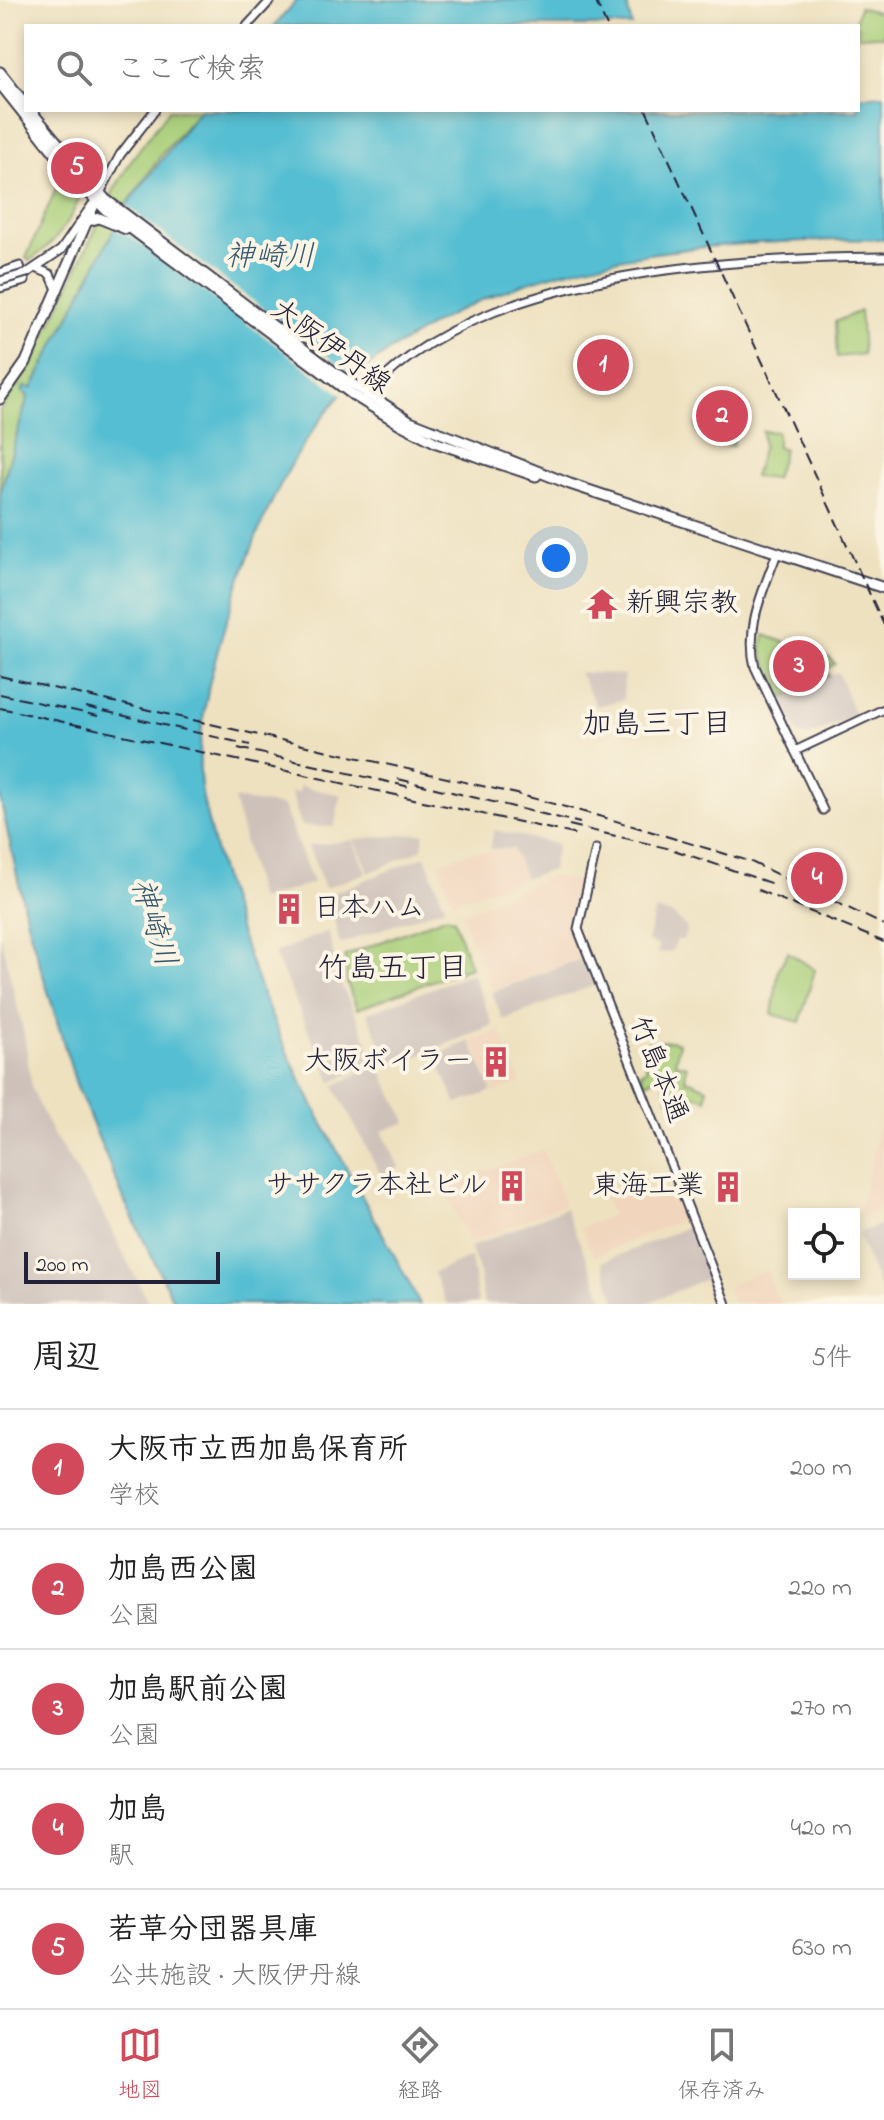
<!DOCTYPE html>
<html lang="ja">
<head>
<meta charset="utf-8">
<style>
	body { margin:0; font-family:"Indie Flower","Klee One",sans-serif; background:#f6f6f6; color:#222 }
	.controls { position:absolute; right:24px; bottom:24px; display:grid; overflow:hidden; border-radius:0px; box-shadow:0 4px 12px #0003 }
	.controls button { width:72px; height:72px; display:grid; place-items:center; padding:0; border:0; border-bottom:2px solid #e0e0e0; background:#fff; color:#222; font:40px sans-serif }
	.scale { position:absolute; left:24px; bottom:20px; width:196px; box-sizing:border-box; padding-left:8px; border:4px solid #22223b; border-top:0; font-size:22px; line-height:28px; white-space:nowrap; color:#22223b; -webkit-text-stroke:6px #fcf5e5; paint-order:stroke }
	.you { position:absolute; left:556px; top:558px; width:28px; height:28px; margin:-20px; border:6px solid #fff; border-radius:50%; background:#1a73e8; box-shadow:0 0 0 12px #1a73e833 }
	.badge { display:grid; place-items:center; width:52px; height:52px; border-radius:50%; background:#d1495b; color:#fff; font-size:26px; font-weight:700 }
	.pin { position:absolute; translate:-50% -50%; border:4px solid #fff; box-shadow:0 2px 8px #0006 }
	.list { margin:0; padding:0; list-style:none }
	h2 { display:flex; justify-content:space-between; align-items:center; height:104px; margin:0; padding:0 32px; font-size:34px }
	h2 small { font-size:26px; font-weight:400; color:#767676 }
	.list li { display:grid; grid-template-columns:52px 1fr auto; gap:24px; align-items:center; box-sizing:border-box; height:120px; padding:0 32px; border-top:2px solid #e0e0e0 }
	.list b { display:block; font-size:30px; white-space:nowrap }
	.list p { margin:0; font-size:26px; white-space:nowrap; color:#767676 }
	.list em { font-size:26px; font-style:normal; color:#767676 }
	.icon { flex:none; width:44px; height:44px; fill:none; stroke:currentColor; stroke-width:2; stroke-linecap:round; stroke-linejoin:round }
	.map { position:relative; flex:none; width:884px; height:1304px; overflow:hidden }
	.search { position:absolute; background:#fff; box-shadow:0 4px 12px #0003; left:24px; right:24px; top:24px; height:88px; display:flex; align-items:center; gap:20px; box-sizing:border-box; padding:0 28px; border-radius:0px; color:#767676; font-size:30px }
	.sheet { height:704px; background:#fff }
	nav { display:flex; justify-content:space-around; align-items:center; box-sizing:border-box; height:112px; border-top:2px solid #e0e0e0; background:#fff; font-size:22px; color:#767676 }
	nav a { display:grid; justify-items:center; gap:4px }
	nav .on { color:#d1495b }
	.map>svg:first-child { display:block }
	.built { fill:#f1d5bd }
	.industrial { fill:#cec1ba }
	.green { fill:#a8ce78; stroke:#65785a; stroke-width:2 }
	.water { fill:#55bed2; stroke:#3c7086; stroke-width:2 }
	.pier { fill:#eee1c0 }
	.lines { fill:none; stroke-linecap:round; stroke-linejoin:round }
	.minor-casing { stroke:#413f4f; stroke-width:11 }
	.major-casing { stroke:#413f4f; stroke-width:13 }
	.minor { stroke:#fff; stroke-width:7 }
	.major { stroke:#fff; stroke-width:9 }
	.rail { stroke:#22223b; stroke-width:2; stroke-dasharray:12 6; stroke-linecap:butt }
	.minor-bridge-casing { stroke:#413f4f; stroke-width:11; stroke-linecap:butt }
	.minor-bridge { stroke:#fff; stroke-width:7 }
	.labels { text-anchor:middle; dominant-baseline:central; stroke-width:8; stroke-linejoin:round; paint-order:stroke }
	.street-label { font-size:28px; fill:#22223b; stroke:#fcf5e5 }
	.poi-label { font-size:28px; fill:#22223b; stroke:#fcf5e5; text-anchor:end }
	.water-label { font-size:30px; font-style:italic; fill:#345970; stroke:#fcf5e5 }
	.neighbourhood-label { font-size:30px; fill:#22223b; stroke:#fcf5e5 }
</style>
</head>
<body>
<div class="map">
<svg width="884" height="1304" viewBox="0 0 884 1304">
	<rect width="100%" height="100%" fill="#fcf5e5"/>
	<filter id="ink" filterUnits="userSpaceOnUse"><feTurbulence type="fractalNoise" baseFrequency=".0125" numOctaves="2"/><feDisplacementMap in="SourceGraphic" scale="16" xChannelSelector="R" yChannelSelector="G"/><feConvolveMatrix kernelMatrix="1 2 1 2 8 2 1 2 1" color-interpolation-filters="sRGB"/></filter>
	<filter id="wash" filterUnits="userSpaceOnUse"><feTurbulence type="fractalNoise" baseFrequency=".006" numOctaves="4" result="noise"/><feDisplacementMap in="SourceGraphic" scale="32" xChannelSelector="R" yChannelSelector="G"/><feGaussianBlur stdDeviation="1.8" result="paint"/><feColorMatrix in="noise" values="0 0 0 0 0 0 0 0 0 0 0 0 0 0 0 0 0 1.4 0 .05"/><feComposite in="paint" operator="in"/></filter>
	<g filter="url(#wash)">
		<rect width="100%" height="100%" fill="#eee1c0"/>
		<!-- built -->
		<g class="built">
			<path d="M513,850L525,878L453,902L438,863L470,852Z"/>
			<path d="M551,876L583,882L575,929L583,956L492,990L461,914Z"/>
			<path d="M500,1030L521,1083L494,1093L472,1041Z"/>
			<path d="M882,1114L884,1208L857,1218Z"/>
			<path d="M543,1150L565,1204L469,1243L444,1187Z"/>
			<path d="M640,1179L648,1200L676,1188L688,1217L594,1256L581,1228L612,1215L604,1194Z"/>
			<path d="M766,1270L780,1304H733L728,1291L731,1284Z"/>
		</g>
		<!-- industrial -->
		<g class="industrial">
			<path d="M579,672L624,675L623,700L596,706Z"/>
			<path d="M838,672L855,715L807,737L798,733L782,698Z"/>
			<path d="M299,786L341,795L334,827L301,826L291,792L299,793Z"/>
			<path d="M234,799L283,806L313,883L259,900Z"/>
			<path d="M494,830L557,844L552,870L525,878L513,849H490Z"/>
			<path d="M424,833L422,849L369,873L354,839Z"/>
			<path d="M353,840L366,873L325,888L308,846Z"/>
			<path d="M425,856L445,907L340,944L328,895Z"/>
			<path d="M655,910L673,915L687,928L683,940H677L672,951L657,954L658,945L647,942Z"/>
			<path d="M328,931L340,982L368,1042L322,1061L274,953Z"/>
			<path d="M0,934L24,1034L32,1088L40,1107L52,1133L100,1207L149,1304H0Z"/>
			<path d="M582,958L595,985L503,1020L492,992Z"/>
			<path d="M472,973L493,1025L391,1067L367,1013Z"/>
			<path d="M470,1041L492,1091L457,1104L435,1056Z"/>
			<path d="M368,1045L377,1060L332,1083L323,1063Z"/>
			<path d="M377,1063L407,1122L382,1131L399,1167L382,1177L334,1086Z"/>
			<path d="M565,1208L606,1304H484L478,1267L470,1247Z"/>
			<path d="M884,1223V1300L859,1237L861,1232Z"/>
			<path d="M688,1227L708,1278L645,1304H617L602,1262Z"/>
			<path d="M471,1257L478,1304H447L433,1273Z"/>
		</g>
		<!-- green -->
		<g class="green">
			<path d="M859,7L884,14V36H858V26H854Z"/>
			<path d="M169,110H200L162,154L127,204L31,390L25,386L22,390L28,396L0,492V410L30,368L114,190L132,159Z"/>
			<path d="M62,175L79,199C67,227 54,244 29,261L26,258Z"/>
			<path d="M860,311L863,354L837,357L835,322Z"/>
			<path d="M727,397L739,398L733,446L715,445L716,436L697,433L696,425Z"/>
			<path d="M762,431L777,432V447L784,449L775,479L754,477L763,445Z"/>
			<path d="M764,635L830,658L835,664L826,669L829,676L782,698L761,650Z"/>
			<path d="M447,916L454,919L470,967L357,1009L347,983L345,956Z"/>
			<path d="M788,952L815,970L800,1022L772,1014L779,968Z"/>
			<path d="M671,1041L679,1043L675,1063L687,1066L685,1079L707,1088L706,1099L693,1095L691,1106L669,1100L662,1076L644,1083L641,1072L646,1070L648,1042Z"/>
		</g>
		<!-- water -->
		<g class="water">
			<path d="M297,0H626L632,26H274Z"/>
			<path d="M884,95V239C726,242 556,247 419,333C399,345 377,357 361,373C302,431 265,506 239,583C218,644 190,733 203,799C222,889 260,999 301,1081C338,1157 382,1229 420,1304H175L125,1202L76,1084L28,925L0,798V493L28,396L22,391L25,386L32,389L126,206L200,110H858V97Z"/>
		</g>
		<!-- pier -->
		<path class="pier" d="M123,203L173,242L360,380L345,397L132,237L109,227Z"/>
	</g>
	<g filter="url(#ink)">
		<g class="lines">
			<defs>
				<g id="minor">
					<path d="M247,26L271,0"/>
					<path d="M100,193L120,155L155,110"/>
					<path d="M38,269L50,274L57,289"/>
					<path d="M0,273L20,266L25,281L0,288"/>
					<path d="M27,273L61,250L92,205"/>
					<path d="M367,395C478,270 728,258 884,257"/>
					<path d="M777,553C763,592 745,626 755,667L823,810"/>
					<path d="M795,751L884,709"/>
					<path d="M596,849L578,929L726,1304"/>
				</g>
				<g id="major">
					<path d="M0,72L26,105"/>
					<path d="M0,84L78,182L106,210L353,395L400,424L437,443L536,476"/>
					<path d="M30,110L105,199L337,374L410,421L570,484L884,588"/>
					<path d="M88,221L99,218L126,229"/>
					<path d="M0,399L26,362L97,198"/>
				</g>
			</defs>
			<!-- minor casing -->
			<use href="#minor" class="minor-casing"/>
			<!-- major casing -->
			<use href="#major" class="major-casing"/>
			<!-- minor -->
			<use href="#minor" class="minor"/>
			<!-- major -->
			<use href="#major" class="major"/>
			<!-- rail -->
			<g class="rail">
				<path d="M595,0L607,26"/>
				<path d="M646,110L884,625"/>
				<path d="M0,676L517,794L606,818L749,861L884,925"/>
				<path d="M0,694L98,716"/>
				<path d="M86,707L250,745"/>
				<path d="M0,708L578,835"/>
				<path d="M238,748L410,787"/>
				<path d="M398,779L580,823"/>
				<path d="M569,825L671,849L776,885"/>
				<path d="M758,890L884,942"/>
			</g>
			<defs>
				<path id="minor-bridge" d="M0,281L27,273"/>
			</defs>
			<!-- minor-bridge casing -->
			<use href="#minor-bridge" class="minor-bridge-casing"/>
			<!-- minor-bridge -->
			<use href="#minor-bridge" class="minor-bridge"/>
		</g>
	</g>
	<!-- icons -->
	<defs>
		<symbol id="temple-bare" viewBox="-9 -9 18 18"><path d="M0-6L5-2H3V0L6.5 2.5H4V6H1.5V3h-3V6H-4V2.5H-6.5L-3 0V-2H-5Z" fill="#d1495b" stroke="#fcf5e5" stroke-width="2.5" paint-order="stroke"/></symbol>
		<symbol id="building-bare" viewBox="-9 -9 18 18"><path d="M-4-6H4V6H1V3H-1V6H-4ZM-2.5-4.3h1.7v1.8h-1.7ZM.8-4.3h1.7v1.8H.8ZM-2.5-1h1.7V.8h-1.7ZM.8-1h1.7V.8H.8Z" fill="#d1495b" stroke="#fcf5e5" stroke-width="2.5" paint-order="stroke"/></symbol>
	</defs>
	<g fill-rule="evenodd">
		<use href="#temple-bare" x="580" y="582" width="44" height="44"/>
		<use href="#building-bare" x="267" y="887" width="44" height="44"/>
		<use href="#building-bare" x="474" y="1040" width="44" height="44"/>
		<use href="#building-bare" x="490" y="1164" width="44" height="44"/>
		<use href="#building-bare" x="706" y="1165" width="44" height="44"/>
	</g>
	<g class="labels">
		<!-- street labels -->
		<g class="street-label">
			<text transform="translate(330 348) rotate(36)">大阪伊丹線</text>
			<text transform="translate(657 1070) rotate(68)">竹島本通</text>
		</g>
		<!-- poi labels -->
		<g class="poi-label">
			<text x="626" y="604" text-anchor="start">新興宗教</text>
			<text x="313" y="909" text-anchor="start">日本ハム</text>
			<text x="472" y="1062">大阪ボイラー</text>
			<text x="488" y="1186">ササクラ本社ビル</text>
			<text x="704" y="1187">東海工業</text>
		</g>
		<!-- water labels -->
		<g class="water-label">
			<text x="270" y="258">神崎川</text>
			<text transform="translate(152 923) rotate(73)">神崎川</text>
		</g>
		<!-- neighbourhood labels -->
		<g class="neighbourhood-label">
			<text x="657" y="726">加島三丁目</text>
			<text x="393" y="970">竹島五丁目</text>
		</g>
	</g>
</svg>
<div class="controls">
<button><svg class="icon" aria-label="locate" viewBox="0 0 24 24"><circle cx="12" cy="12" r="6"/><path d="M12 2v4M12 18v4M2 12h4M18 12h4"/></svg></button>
</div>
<div class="scale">200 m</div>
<div class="you"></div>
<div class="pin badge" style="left:603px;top:365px">1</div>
<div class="pin badge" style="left:722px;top:416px">2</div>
<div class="pin badge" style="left:799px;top:666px">3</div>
<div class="pin badge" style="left:817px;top:878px">4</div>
<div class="pin badge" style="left:77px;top:168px">5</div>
<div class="search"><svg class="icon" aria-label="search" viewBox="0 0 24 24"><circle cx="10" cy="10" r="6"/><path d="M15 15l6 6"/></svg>ここで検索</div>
</div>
<section class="sheet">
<h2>周辺<small>5件</small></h2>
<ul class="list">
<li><span class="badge">1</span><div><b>大阪市立西加島保育所</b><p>学校</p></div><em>200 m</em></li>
<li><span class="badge">2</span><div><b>加島西公園</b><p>公園</p></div><em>220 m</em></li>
<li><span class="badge">3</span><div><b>加島駅前公園</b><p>公園</p></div><em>270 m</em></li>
<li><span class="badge">4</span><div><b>加島</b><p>駅</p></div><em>420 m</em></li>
<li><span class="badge">5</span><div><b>若草分団器具庫</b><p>公共施設 · 大阪伊丹線</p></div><em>630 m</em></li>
</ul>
</section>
<nav>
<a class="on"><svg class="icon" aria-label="map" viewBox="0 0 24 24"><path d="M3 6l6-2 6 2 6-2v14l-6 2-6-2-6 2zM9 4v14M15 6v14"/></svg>地図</a>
<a><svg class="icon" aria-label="directions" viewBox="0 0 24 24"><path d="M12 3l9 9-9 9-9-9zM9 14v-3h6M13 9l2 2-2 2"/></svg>経路</a>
<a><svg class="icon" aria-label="saved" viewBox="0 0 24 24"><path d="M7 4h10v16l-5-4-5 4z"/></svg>保存済み</a>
</nav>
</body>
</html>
